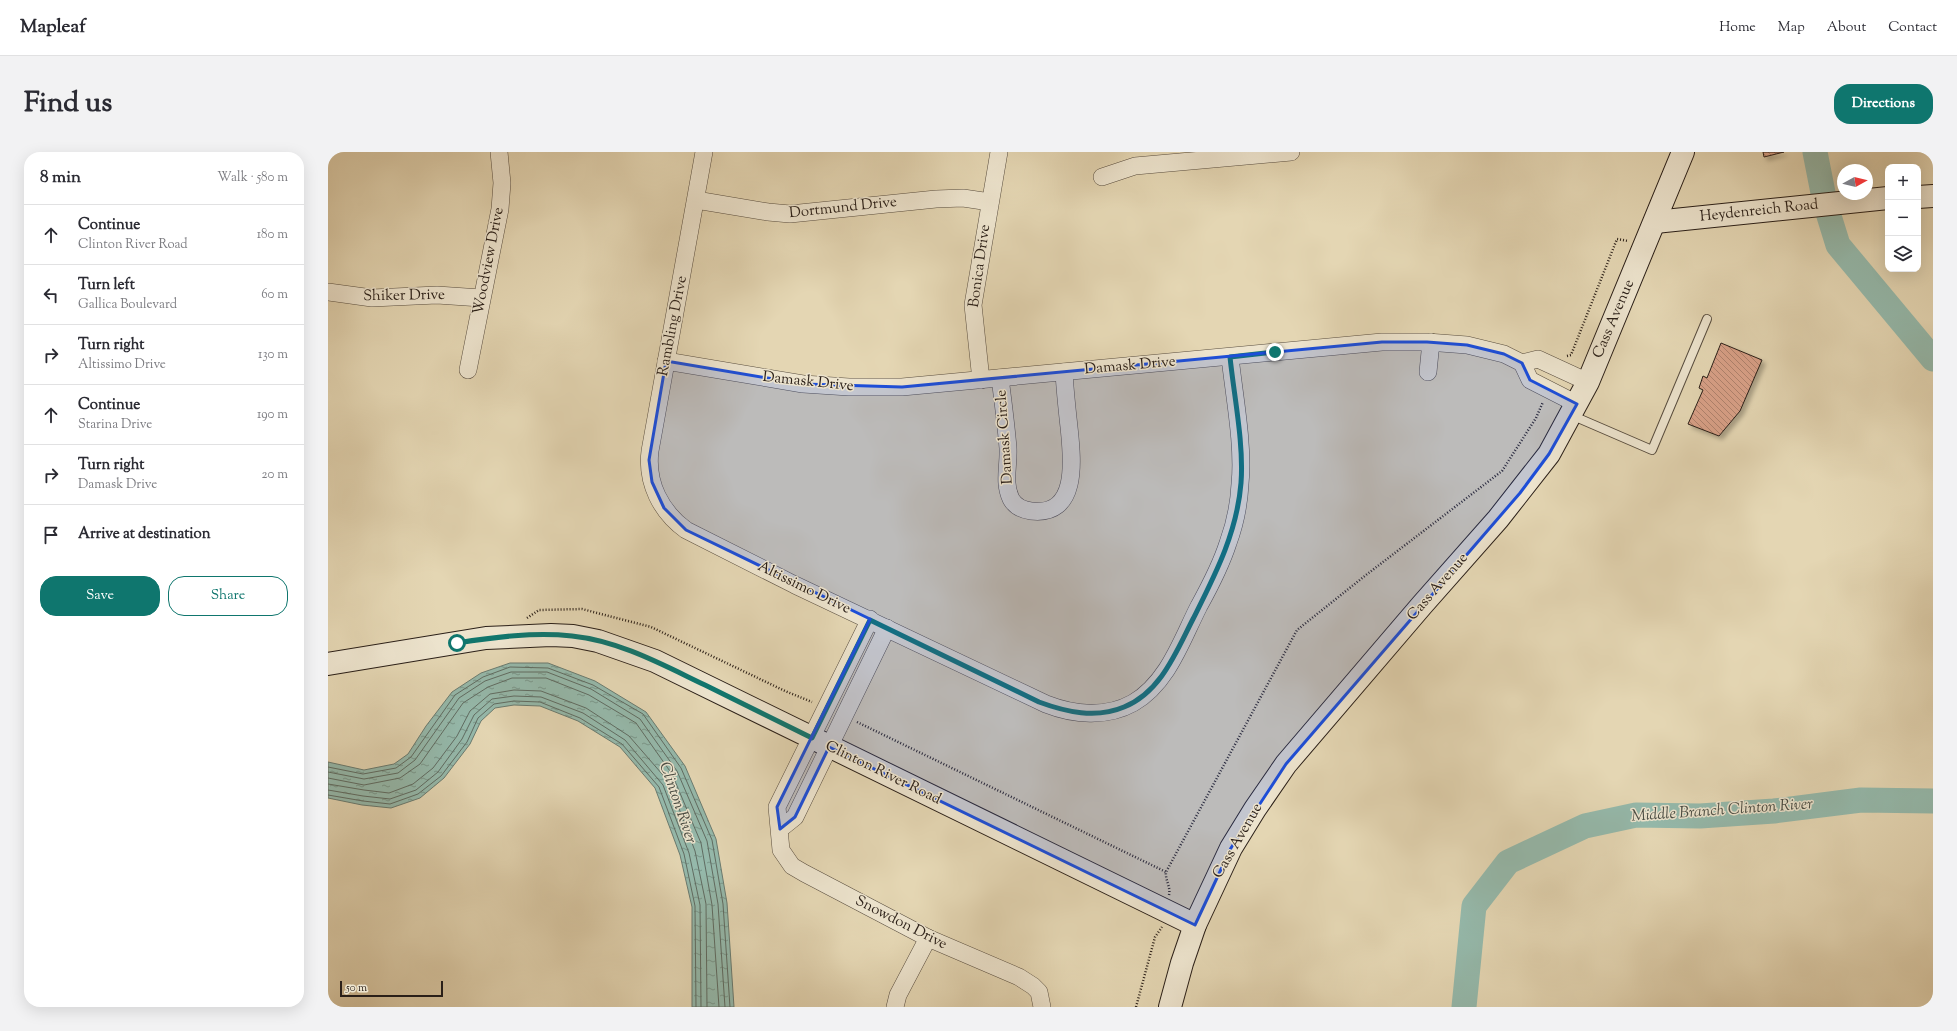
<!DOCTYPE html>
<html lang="en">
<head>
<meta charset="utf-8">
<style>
	body { margin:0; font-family:"Sorts Mill Goudy",serif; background:#f2f2f3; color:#2b2b33 }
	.controls { position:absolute; right:12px; top:12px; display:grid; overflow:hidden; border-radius:8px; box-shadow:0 4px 16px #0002 }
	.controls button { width:36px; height:36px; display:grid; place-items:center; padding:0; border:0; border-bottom:1px solid #e1e1e2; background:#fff; color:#2b2b33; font:20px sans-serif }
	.compass { position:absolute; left:1509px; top:12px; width:36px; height:36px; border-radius:50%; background:#fff; box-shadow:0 4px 16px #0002; rotate:82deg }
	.scale { position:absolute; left:12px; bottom:10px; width:103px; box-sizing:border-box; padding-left:4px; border:2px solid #2a1f18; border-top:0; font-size:11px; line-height:14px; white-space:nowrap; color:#2a1f18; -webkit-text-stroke:3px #ede4ce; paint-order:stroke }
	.stop { position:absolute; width:12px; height:12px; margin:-9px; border:3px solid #0f766e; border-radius:50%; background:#fff }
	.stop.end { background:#0f766e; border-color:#fff; box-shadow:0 1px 4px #0008 }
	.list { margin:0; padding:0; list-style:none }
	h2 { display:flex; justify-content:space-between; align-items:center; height:52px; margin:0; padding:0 16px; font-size:17px }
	h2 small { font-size:13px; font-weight:400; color:#7c7c81 }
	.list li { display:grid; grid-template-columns:26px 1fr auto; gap:12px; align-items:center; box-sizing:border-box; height:60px; padding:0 16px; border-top:1px solid #e1e1e2 }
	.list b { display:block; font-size:15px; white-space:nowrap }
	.list p { margin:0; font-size:13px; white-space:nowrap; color:#7c7c81 }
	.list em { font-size:13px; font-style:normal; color:#7c7c81 }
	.actions { display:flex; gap:8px; padding:12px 16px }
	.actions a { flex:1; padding:9px 0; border:1px solid #0f766e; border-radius:16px; text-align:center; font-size:14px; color:#0f766e }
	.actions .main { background:#0f766e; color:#fff }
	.icon { flex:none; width:22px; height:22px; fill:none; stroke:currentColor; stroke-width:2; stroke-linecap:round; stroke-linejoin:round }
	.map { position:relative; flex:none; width:1605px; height:855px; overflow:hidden; border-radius:16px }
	header { display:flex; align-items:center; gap:24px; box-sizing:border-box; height:56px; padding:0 20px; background:#fff; border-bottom:1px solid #e1e1e2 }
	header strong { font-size:19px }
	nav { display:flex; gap:22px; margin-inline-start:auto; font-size:14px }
	.intro { display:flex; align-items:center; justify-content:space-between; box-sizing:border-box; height:96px; padding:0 24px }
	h1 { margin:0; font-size:28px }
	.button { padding:10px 18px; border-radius:16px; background:#0f766e; color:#fff; font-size:14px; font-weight:700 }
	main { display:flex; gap:24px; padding:0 24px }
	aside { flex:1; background:#fff; border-radius:16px; box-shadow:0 4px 16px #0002 }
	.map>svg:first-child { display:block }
	.water { fill:url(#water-ripples); stroke:#6a7b70 }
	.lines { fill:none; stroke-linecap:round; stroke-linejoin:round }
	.shore { stroke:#606c62; stroke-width:1 }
	.river { stroke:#95b9ab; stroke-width:25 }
	.building { fill:url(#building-back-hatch); stroke:#2a1f18; filter:url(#shadow) }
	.lane-casing { stroke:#584d3f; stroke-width:10 }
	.street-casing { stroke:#584d3f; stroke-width:18 }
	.secondary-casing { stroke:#2a1f18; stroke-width:24 }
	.path { stroke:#2a1f18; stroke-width:2.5; stroke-dasharray:1 2; stroke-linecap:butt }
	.lane { stroke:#ede4ce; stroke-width:8 }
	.street { stroke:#ede4ce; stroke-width:17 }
	.secondary { stroke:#ede4ce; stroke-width:22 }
	.route { stroke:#0f766e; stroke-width:5 }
	.marked { fill:#1d4ed8; fill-opacity:0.2; stroke:#1d4ed8; stroke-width:3; stroke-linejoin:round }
	.labels { text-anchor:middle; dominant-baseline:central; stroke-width:3; stroke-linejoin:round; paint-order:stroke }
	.street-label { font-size:15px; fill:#2a1f18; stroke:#ede4ce }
	.water-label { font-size:16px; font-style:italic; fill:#4a4d44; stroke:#ede4ce }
</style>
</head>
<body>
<header>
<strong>Mapleaf</strong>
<nav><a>Home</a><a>Map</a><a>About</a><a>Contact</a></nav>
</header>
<div class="intro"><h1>Find us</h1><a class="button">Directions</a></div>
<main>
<aside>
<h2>8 min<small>Walk · 580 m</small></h2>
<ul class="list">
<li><svg class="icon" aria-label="ahead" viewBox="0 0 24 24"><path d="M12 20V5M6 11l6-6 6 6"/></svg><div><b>Continue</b><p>Clinton River Road</p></div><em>180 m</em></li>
<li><svg class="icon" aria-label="left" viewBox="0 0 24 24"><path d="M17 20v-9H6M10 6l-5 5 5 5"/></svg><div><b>Turn left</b><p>Gallica Boulevard</p></div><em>60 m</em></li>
<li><svg class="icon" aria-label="right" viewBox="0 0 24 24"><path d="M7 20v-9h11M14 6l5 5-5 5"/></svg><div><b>Turn right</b><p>Altissimo Drive</p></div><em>130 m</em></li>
<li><svg class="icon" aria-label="ahead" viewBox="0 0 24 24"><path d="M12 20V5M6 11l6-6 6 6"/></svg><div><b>Continue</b><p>Starina Drive</p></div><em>190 m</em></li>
<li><svg class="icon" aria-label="right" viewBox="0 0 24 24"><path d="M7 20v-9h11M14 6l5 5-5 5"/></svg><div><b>Turn right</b><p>Damask Drive</p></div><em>20 m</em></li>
<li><svg class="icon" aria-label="arrive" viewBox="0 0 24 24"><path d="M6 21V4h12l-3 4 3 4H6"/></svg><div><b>Arrive at destination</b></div></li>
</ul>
<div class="actions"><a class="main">Save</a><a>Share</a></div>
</aside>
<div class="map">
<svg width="1605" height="855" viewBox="0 0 1605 855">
	<defs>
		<pattern id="water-ripples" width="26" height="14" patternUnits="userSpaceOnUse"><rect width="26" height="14" fill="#95b9ab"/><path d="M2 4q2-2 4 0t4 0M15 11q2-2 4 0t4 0" fill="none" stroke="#7a968a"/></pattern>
		<pattern id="building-back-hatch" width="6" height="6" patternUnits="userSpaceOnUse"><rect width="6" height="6" fill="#d8a087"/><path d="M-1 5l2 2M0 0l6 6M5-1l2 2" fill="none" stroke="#af826d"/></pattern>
		<filter id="shadow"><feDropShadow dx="3.5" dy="3.5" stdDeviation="2" flood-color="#0004"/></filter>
	</defs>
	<rect width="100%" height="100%" fill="#e4d6b3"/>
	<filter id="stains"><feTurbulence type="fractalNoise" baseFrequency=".005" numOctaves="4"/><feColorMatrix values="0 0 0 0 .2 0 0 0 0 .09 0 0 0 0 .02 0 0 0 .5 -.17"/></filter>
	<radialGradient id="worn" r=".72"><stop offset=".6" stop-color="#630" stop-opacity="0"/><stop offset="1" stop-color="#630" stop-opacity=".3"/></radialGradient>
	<!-- water -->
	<path class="water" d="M182,511H220L267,529L318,560L357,614L388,687L399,751L406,855H364V755L352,703L327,636L292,595L250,569L212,554L186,553L167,556L153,569L142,592L116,626L92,646L63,656L34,653L0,646V610L36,618L66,612L80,602L98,574L124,540L153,521Z"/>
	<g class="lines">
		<!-- shore -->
		<g class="shore">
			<path d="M0,615L35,622L68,616L83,605L127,543L155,525L182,515L220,516L265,533L315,562L353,616L384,688L395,752L402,855"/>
			<path d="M0,620L36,627L70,621L87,608L131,546L157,529L183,520H219L263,537L312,567L349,619L379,689L390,752L397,855"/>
			<path d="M0,626L36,633L72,626L92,612L135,551L160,535L184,526H218L261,543L308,571L344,622L373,691L384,753L391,855"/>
			<path d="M0,632L36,638L61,641L85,632L105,616L129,584L142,559L162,542L186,538L213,539L258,556L301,584L341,630L367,699L378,752L379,855"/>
			<path d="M0,638L35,644L62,647L88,638L110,620L134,587L146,563L164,547L186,544L213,545L255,561L297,588L335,633L361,701L372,753L373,855"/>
			<path d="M0,643L35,649L62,652L90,642L113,624L139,590L150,566L166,552L186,549L212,550L252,566L294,592L331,635L356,702L367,754L368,855"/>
		</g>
		<!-- river -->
		<g class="river">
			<path d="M1487,0L1497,51L1510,93L1605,207"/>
			<path d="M1136,855L1146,754L1180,710L1257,674L1308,663L1372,664L1446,659L1533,648L1605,649"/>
		</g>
	</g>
	<!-- building -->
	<g class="building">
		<path d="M1435,0H1456L1436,5Z"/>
		<path d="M1393,191L1434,208L1412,259L1391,284L1360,272L1375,238L1371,236L1375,224L1379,226Z"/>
	</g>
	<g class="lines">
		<defs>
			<path id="lane" d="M1243,263L1324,298L1379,167"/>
			<g id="street">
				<path d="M376,0L322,299C318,331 333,360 358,378L467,433L718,552C746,563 778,566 805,551C840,531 854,487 871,454C882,434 893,413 900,391C907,372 911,352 912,332C916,294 906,243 902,205"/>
				<path d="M774,25L807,14L963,0"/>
				<path d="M368,48L440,60L462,62L608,47L635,46L662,50"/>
				<path d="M0,140L44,146L109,143L153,146"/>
				<path d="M338,209L475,232L521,235H574L1054,190H1099L1139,193L1176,202L1194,211L1210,207L1260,230"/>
				<path d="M1194,211L1202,228L1249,252"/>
				<path d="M140,218L172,57L174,31L171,0"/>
				<path d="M1100,220L1103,190"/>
				<path d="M672,226C675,249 678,272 680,296C681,314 675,330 683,347C687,354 695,358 703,359C752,365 744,305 741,275C739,257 737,239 736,220"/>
				<path d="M653,228L645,153L671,0"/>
				<path d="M542,467L449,655L453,698L464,714L476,721L600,786L691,825L705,834L711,840L714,855"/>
				<path d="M452,677L467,665L559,476"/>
				<path d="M567,855L570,843L600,786"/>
			</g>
			<g id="secondary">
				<path d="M1590,45L1605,44"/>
				<path d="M1327,70L1560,46"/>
				<path d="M0,512L158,486L223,483L245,484L270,489L327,509L867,773"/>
				<path d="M842,855L854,811L867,773L903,696L927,657L958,612L1094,453L1170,367L1221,302L1260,230L1355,0"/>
			</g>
		</defs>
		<!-- lane casing -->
		<use href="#lane" class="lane-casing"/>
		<!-- street casing -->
		<use href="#street" class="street-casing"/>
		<!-- secondary casing -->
		<use href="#secondary" class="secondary-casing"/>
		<!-- path -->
		<g class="path">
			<path d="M1239,204L1243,203L1289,87L1300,89"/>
			<path d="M199,466L211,458L254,457L323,475L457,539L484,550"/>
			<path d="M529,570L838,720"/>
			<path d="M841,743C843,735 837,728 838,720L969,478L1038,423L1174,319L1208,266L1215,250"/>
			<path d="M808,855L827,785L834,775"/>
		</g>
		<!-- lane -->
		<use href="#lane" class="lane"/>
		<!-- street -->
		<use href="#street" class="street"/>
		<!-- secondary -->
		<use href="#secondary" class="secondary"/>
	</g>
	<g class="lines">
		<!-- route -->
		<path class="route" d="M129,491C167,485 206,480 244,484C292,489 335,513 377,533C413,551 448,568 484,586L542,468L711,550C738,560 768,567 796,555C833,540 848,500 865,467C887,423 909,381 913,331C916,292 906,244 902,205L947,200"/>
	</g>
	<!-- marked area -->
	<path class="marked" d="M1054,190H1099L1139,193L1176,202L1194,211L1202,228L1249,252L1221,302L1192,341L958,612L903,696L867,773L501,595L467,665L452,677L449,655L542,467L358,378L336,356L324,330L321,308L338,209L475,232L574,235Z"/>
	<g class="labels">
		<!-- street labels -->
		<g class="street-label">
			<text transform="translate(515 56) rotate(-6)">Dortmund Drive</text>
			<text transform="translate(1431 59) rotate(-6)">Heydenreich Road</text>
			<text transform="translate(161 109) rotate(-79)">Woodview Drive</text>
			<text transform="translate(652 114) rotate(-82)">Bonica Drive</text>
			<text transform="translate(76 144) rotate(-1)">Shiker Drive</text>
			<text transform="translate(1286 167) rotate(-67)">Cass Avenue</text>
			<text transform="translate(345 174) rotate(-79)">Rambling Drive</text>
			<text transform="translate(802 214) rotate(-5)">Damask Drive</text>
			<text transform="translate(480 230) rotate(6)">Damask Drive</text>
			<text transform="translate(677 285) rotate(-94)">Damask Circle</text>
			<text transform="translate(1110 435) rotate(-49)">Cass Avenue</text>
			<text transform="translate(476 436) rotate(26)">Altissimo Drive</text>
			<text transform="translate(555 621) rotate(26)">Clinton River Road</text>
			<text transform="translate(910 689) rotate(-60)">Cass Avenue</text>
			<text transform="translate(573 771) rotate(27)">Snowdon Drive</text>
		</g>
		<!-- water labels -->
		<g class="water-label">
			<text transform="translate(349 651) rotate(71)">Clinton River</text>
			<text transform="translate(1394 659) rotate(-4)">Middle Branch Clinton River</text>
		</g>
	</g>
	<rect width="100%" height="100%" filter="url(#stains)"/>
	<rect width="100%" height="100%" fill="url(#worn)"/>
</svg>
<div class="controls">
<button>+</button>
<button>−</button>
<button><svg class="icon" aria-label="layers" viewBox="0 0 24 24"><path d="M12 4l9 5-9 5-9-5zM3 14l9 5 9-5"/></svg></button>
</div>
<svg class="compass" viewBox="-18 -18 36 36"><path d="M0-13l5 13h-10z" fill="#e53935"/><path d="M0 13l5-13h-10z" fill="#7c7c81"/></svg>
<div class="scale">50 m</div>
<div class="stop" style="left:129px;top:491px"></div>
<div class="stop end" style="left:947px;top:200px"></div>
</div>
</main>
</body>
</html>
